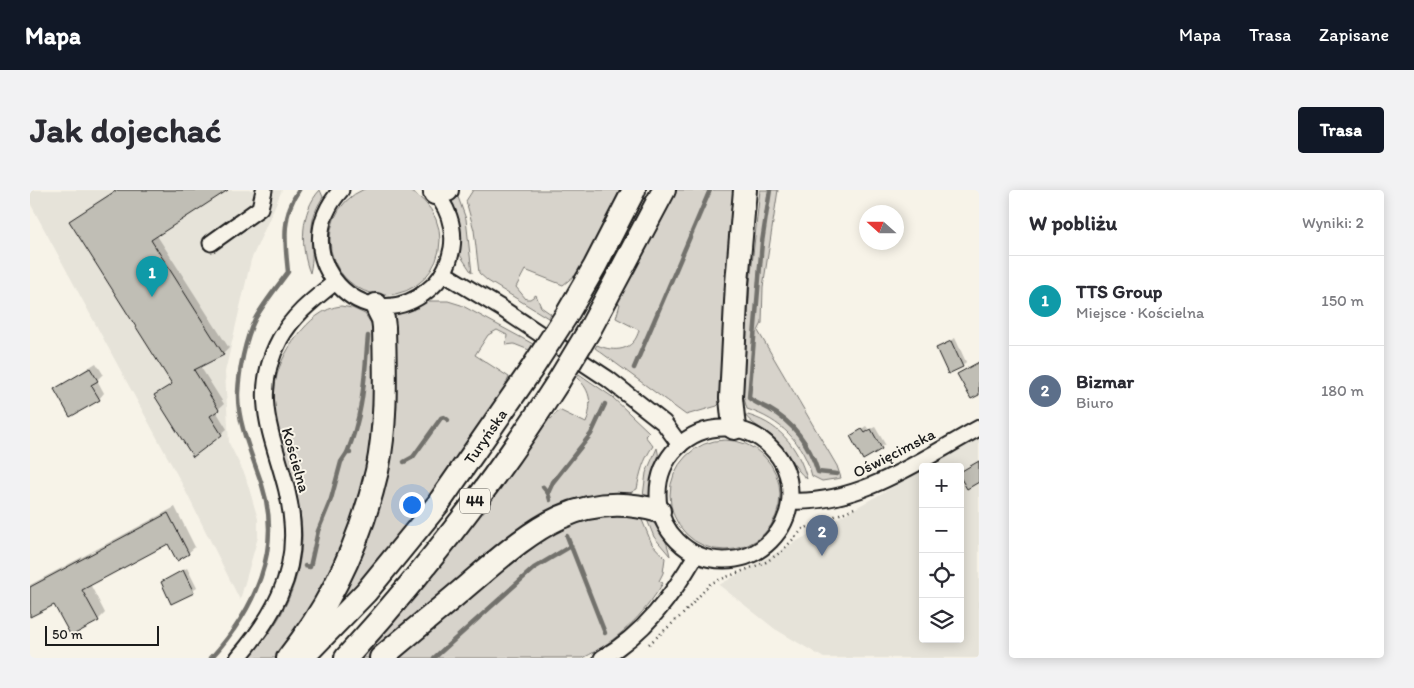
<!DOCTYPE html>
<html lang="pl">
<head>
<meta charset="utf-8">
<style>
	body { margin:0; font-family:Itim,sans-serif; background:#f2f2f3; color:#2b2b33 }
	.controls { position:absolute; right:15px; bottom:15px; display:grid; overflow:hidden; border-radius:5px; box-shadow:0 2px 12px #0003 }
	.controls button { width:45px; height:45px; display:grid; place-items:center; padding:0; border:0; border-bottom:1px solid #e1e1e2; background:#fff; color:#2b2b33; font:25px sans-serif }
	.compass { position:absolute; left:829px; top:15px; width:45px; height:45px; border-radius:50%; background:#fff; box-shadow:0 2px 12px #0003; rotate:291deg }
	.scale { position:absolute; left:15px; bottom:12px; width:114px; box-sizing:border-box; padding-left:5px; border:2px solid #1c1c1c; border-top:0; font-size:14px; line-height:18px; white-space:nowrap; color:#1c1c1c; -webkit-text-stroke:4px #f7f3e8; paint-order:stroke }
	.you { position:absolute; left:381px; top:314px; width:18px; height:18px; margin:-12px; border:4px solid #fff; border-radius:50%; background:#1a73e8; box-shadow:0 0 0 8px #1a73e833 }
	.badge { display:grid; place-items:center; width:32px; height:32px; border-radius:50%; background:#111827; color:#fff; font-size:16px; font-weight:700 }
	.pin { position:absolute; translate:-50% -41px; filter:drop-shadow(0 1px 2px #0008) }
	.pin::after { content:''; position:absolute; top:26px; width:18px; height:15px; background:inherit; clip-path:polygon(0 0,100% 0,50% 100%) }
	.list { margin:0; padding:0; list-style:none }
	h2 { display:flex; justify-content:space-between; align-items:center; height:65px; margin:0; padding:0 20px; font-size:21px }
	h2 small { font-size:16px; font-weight:400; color:#7c7c81 }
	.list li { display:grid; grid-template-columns:32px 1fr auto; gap:15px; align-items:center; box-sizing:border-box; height:90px; padding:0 20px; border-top:1px solid #e1e1e2 }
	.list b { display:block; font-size:19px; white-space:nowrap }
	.list p { margin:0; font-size:16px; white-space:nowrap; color:#7c7c81 }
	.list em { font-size:16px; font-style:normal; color:#7c7c81 }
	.icon { flex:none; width:28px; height:28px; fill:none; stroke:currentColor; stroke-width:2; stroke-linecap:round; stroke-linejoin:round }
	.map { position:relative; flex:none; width:949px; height:468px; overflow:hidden; border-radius:5px }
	header { display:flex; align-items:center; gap:30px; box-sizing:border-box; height:70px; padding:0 25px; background:#111827; color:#fff }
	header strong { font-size:24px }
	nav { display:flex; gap:28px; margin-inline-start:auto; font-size:18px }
	.intro { display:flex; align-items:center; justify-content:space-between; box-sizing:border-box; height:120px; padding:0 30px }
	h1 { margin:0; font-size:35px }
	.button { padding:12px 22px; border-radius:5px; background:#111827; color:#fff; font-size:18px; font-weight:700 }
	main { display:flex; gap:30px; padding:0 30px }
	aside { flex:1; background:#fff; border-radius:5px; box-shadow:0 2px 12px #0003 }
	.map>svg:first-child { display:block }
	.built { fill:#e6e3d9 }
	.green { fill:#d7d3cb; stroke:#7a7874 }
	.shadow { fill:#0003 }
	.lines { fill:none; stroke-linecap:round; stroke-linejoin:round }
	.stream { stroke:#72716c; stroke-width:4.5 }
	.building { fill:#c0beb5; stroke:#1c1c1c }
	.minor-casing { stroke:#1c1c1c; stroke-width:19 }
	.highway-casing { stroke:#1c1c1c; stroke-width:26 }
	.path { stroke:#1c1c1c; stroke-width:2.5; stroke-dasharray:1 4; stroke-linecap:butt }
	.minor { stroke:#f7f3e8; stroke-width:15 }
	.highway { stroke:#f7f3e8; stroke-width:22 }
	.highway-bridge-casing { stroke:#1c1c1c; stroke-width:26; stroke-linecap:butt }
	.highway-bridge { stroke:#f7f3e8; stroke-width:22 }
	.labels { text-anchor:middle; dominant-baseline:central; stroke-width:4; stroke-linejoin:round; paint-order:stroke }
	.shield { fill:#f7f3e8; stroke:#5e5c59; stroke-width:1 }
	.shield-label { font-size:15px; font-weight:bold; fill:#1c1c1c }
	.street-label { font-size:16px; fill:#1c1c1c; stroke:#f7f3e8 }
</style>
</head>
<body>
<header>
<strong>Mapa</strong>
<nav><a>Mapa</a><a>Trasa</a><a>Zapisane</a></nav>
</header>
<div class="intro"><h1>Jak dojechać</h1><a class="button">Trasa</a></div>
<main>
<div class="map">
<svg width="949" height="468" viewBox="0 0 949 468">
	<rect width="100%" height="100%" fill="#f7f3e8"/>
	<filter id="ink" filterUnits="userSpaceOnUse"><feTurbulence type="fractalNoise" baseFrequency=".02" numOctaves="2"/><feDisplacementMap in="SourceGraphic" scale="10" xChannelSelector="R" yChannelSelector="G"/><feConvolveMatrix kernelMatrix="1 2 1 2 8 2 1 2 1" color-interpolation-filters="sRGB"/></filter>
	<g filter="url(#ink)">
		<!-- built -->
		<g class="built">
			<path d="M0,0H252L221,70L195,182L199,253L215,285L228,329V347L210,410L151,292L0,13Z"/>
			<path d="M949,248V468H794L745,439L689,395L893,280V449H930V277H898Z"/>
		</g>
		<!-- green -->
		<g class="green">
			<circle cx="355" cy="50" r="55"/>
			<path d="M290,0L293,7C273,37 287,54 280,83C270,58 270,21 290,0Z"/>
			<path d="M443,0H593L546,87L544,86L533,95L495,80L486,97L496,109H500L506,105L511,117L521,124L518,128L458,91L449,83L444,40L436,11Z"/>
			<path d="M645,0H708L694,206L689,205L690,213L687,216L656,225L565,158L567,155C585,163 604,161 609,140L586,128L590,114L586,112Z"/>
			<path d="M730,0H748L733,97L732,133L728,141L807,276L811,288L792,291L782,286C773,252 751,230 717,219L713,205L720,93Z"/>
			<path d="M428,7L436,29L442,83L430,65L429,34L420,13Z"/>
			<path d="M398,111H418L431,115L503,154L499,160L484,154L476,155L477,145L467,140L458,145L445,165L479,187L472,204L390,322L292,438L323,376L362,122H372Z"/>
			<path d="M311,116L322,118L335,124L344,138L346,212L338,282L315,358L310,356L289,406L247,468H217C250,437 270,395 272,350C274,276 211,216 268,145C279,131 293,118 311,116Z"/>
			<path d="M549,184L581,206L619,242L615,246L623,256C613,270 610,283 607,299L600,303V307L574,308L370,441L338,468H327L517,227L521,229L529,220L556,233C562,216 562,201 547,188Z"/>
			<path d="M714,224C748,232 768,256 777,289C763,278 758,261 745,249C735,239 723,236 714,224Z"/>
			<circle cx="695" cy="305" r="55"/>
			<path d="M627,258C632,273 622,290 622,305L613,306L616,283Z"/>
			<path d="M594,323L612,330L622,354L635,368L633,383L629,391L633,393C613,426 587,451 553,468H361L491,359L540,331Z"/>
			<path d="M616,327C630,336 637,350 640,366L624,347Z"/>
		</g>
		<!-- shadow -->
		<g class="shadow">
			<path d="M86,0H197L126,44L199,158L193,164L170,176L194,214L186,221L197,239L191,244L126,206L142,193L40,31Z"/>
			<path d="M925,148L936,172L932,176L907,158Z"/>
			<path d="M66,173L73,184L67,190L74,203L69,209L25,199Z"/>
			<path d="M836,236L839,240L845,237L855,254L833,268L821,246Z"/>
			<path d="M145,317L165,357L158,363L139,352L60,394L75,423L68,430L42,444L25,413L0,426V395Z"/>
			<path d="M157,378L167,398L142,413L132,392Z"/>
		</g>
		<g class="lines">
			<!-- stream -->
			<g class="stream">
				<path d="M740,0L732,52L719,208C725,213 732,215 739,219C764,233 780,256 788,282L807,284"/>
				<path d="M604,178L680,0"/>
				<path d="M317,263C334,222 334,189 338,146"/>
				<path d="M374,272L383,267L411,228L414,227L418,230"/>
				<path d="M513,297L518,303"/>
				<path d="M520,310L518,303L523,292L561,244L575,214"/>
				<path d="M537,346L575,443"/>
				<path d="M275,376L280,377L288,341L301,309L311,272L317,263H320"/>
				<path d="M181,468C224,420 253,360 232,295C223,267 207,233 208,203C209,180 215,150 225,129C234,113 247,97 258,82C255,53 251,25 269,0"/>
				<path d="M404,468L504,378L541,356"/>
			</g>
		</g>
		<!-- building -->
		<g class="building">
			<path d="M87,0H198L121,50L194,165L164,180L189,220L180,226L192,245L163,267L124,205L142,194L39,31Z"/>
			<path d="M921,151L933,177L918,184L906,158Z"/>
			<path d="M949,172V205L941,209L927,184Z"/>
			<path d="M60,178L68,191L61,195L70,210L40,227L24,199Z"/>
			<path d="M832,239L835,243L841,239L852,259L833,270L820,246Z"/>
			<path d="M949,271V292L937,299L930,287V282Z"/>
			<path d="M138,323L159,364L147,371L138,354L52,400L69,431L41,446L24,415L0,427V397Z"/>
			<path d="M153,380L164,403L141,414L131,392Z"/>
		</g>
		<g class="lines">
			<defs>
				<g id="minor">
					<path d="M311,0C251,67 335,153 398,100C411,90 419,75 422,58C425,38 418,14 401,0"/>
					<path d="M181,53L230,18L234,0"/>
					<path d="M413,83L471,118L578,189L634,233L650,255"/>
					<circle cx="694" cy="304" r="66"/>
					<path d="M761,311C831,314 890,270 949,238"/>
					<path d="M208,468C242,428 267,386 262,332C257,266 213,217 250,149C263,125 284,109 305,92"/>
					<path d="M572,468C614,444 642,406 666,365"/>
				</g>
				<g id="highway">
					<path d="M405,3L417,0"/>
					<path d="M536,126L565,76L604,0"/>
					<path d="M560,139L634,0"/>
					<path d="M704,238L701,208L707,93L715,0"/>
					<path d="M258,468C302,413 331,350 347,281C357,234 355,184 354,137L353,129L346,115"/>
					<path id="s1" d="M272,468L336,402L408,314L501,180"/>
					<path d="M316,468C394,382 466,290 528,192"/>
					<path d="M351,468C380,443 410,419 439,394C497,345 546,297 629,321"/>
				</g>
			</defs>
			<!-- minor casing -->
			<use href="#minor" class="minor-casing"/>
			<!-- highway casing -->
			<use href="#highway" class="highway-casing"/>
			<!-- path -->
			<path class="path" d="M619,454L653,424L681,393L736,372L751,362L773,339L827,317"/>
			<!-- minor -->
			<use href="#minor" class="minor"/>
			<!-- highway -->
			<use href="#highway" class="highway"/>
			<defs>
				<g id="highway-bridge">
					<path d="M501,180L536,126"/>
					<path d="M528,192L560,139"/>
				</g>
			</defs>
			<!-- highway-bridge casing -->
			<use href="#highway-bridge" class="highway-bridge-casing"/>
			<!-- highway-bridge -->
			<use href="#highway-bridge" class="highway-bridge"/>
		</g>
	</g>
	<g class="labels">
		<!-- shield labels -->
		<rect class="shield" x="430" y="298.5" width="30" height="25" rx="4"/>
		<g class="shield-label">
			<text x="445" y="311">44</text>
		</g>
		<!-- street labels -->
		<g class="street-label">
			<text stroke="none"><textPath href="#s1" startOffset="288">Turyńska</textPath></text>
			<text transform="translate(864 263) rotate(-27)">Oświęcimska</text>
			<text transform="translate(266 270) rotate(74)">Kościelna</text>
		</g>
	</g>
</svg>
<div class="controls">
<button>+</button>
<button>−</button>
<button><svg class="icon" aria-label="locate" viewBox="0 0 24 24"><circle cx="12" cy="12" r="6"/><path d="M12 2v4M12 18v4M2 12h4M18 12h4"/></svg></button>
<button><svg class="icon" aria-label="layers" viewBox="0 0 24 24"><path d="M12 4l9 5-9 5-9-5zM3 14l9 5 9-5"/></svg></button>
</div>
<svg class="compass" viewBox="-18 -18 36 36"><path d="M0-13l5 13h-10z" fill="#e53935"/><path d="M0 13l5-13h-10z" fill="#7c7c81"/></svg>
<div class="scale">50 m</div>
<div class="you"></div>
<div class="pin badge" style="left:122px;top:107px;background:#0f9aa8">1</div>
<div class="pin badge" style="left:792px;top:366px;background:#5c6f8a">2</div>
</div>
<aside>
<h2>W pobliżu<small>Wyniki: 2</small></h2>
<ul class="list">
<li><span class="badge" style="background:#0f9aa8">1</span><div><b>TTS Group</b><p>Miejsce · Kościelna</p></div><em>150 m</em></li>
<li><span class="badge" style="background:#5c6f8a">2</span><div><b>Bizmar</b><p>Biuro</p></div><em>180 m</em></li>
</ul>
</aside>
</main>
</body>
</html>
